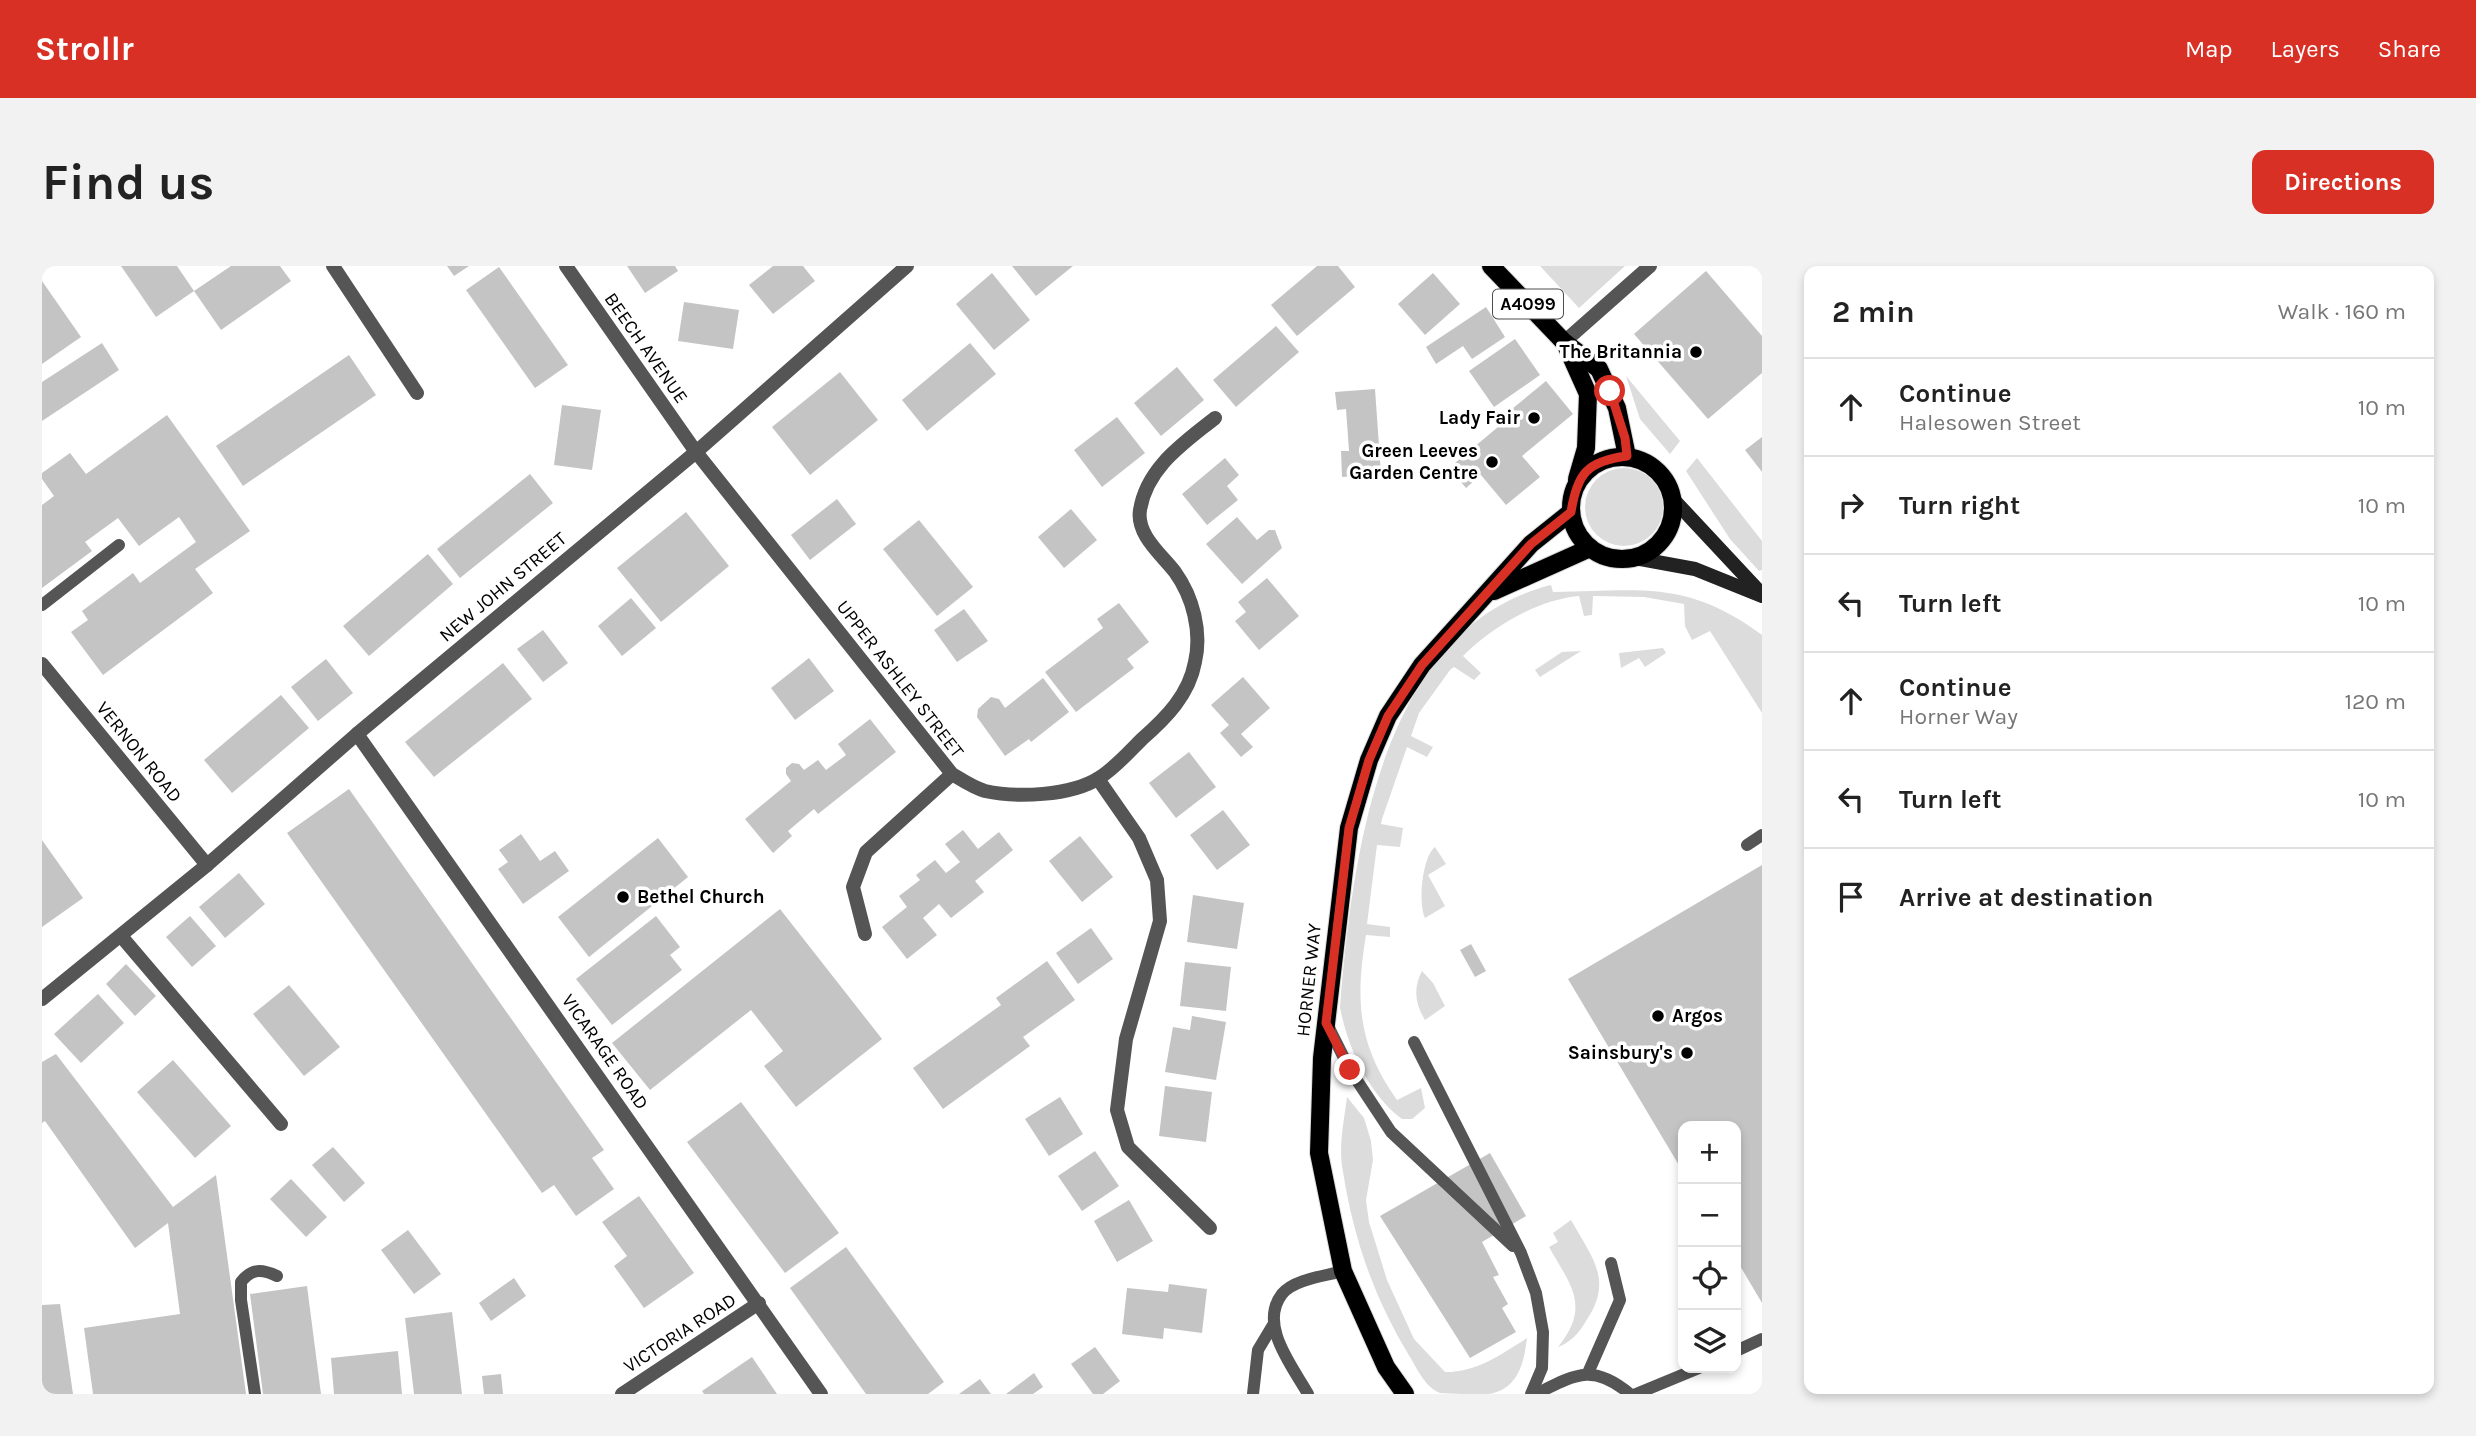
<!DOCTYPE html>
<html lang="en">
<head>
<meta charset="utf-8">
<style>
	body { margin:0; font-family:Karla,sans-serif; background:#f2f2f2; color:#222 }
	.controls { position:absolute; right:21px; bottom:21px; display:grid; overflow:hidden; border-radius:14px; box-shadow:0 4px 10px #0003 }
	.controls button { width:63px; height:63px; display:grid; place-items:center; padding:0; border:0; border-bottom:2px solid #e0e0e0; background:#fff; color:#222; font:35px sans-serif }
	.stop { position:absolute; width:21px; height:21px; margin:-16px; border:5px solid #d93025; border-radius:50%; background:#fff }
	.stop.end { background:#d93025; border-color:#fff; box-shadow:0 2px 7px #0008 }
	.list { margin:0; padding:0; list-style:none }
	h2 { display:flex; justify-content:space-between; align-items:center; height:91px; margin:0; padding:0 28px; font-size:30px }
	h2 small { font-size:23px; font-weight:400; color:#767676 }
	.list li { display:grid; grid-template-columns:46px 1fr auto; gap:21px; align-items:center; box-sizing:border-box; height:98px; padding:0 28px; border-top:2px solid #e0e0e0 }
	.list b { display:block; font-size:26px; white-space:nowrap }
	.list p { margin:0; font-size:23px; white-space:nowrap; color:#767676 }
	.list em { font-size:23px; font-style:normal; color:#767676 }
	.icon { flex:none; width:38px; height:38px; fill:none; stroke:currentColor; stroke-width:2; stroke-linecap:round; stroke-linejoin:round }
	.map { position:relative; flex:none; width:1720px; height:1128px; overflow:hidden; border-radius:14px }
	header { display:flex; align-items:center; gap:42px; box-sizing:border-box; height:98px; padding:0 35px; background:#d93025; color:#fff }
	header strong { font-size:33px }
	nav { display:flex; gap:38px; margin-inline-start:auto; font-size:24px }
	.intro { display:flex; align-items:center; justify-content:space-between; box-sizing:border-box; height:168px; padding:0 42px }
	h1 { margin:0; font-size:49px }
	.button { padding:18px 32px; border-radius:14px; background:#d93025; color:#fff; font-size:24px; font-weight:700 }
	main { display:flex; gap:42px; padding:0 42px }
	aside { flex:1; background:#fff; border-radius:14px; box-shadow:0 4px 10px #0003 }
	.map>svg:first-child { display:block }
	.green { fill:#dcdcdc }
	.building { fill:#c4c4c4 }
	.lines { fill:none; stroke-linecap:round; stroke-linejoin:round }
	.primary-casing { stroke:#dbdbdb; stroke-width:20 }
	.lane { stroke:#555; stroke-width:12 }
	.street { stroke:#555; stroke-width:14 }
	.secondary { stroke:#222; stroke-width:14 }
	.primary { stroke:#000; stroke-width:18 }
	.route { stroke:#d93025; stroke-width:9 }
	.poi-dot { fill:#000; stroke:#fff; stroke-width:2.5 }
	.labels { text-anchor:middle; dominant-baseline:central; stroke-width:7; stroke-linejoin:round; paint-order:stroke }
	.shield { fill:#fff; stroke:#4c4c4c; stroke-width:2 }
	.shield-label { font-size:18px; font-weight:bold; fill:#000 }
	.street-label { font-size:19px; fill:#000; stroke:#fff }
	.poi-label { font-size:19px; font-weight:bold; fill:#000; stroke:#fff; text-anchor:end }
</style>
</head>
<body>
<header>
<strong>Strollr</strong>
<nav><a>Map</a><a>Layers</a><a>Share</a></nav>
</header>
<div class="intro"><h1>Find us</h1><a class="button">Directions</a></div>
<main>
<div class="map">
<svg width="1720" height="1128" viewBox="0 0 1720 1128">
	<rect width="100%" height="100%" fill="#fff"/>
	<!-- green -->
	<g class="green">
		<path d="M1498,0H1583L1537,42Z"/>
		<path d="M1584,110L1638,175L1628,188L1598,153Z"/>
		<path d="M1655,192L1720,275V304L1717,305L1688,273L1644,205Z"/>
		<circle cx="1582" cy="241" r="39"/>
		<path d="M1509,319L1511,326C1597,325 1645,313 1720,369V447L1668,365L1650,374L1643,360L1642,338L1602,331L1551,330L1550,349L1542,350L1537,330C1495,334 1451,360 1421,390L1439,407L1432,414L1412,401L1408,404L1377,447L1369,470L1391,481L1385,491L1365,481L1340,553L1339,558L1361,562L1358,581L1335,579L1325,658L1348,661V671L1324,669C1313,735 1316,779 1355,834L1379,822L1383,842L1370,853H1360C1327,829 1305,780 1298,741C1310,594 1337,362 1509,319Z"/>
		<path d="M1621,382L1624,387L1603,401L1597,392L1579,402L1577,387Z"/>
		<path d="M1539,385L1498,411L1493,404L1520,386Z"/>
		<path d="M1393,581L1404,598L1386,609L1403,640L1383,652C1376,637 1380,591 1393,581Z"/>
		<path d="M1380,705L1391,717L1403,740L1383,754C1373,738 1371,722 1380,705Z"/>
		<path d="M1305,831L1322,852L1329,875L1331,894L1324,934L1327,956L1345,1014L1372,1073L1403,1106C1435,1106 1458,1089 1485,1072C1482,1097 1476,1124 1446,1128C1434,1128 1409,1128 1398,1127C1383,1121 1376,1104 1368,1091C1332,1032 1312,974 1301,906C1296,881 1302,856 1305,831Z"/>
		<path d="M1529,954C1550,992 1572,1014 1544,1055C1537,1067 1529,1076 1516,1081C1549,1040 1529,1020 1507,981L1516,976L1511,967Z"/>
	</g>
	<!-- building -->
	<g class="building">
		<path d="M79,0H135L152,25L114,51Z"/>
		<path d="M189,0H238L249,15L179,64L152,25Z"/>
		<path d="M405,0H427L412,10Z"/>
		<path d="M585,0H633L636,5L603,27Z"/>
		<path d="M731,0H761L773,15L731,48L707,19Z"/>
		<path d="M970,0H1031L994,30Z"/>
		<path d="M1275,0H1296L1313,21L1255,70L1229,39Z"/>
		<path d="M457,1L526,99L493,122L424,24Z"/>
		<path d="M1664,5L1720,70V107L1666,153L1592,68Z"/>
		<path d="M950,7L988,54L952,84L914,38Z"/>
		<path d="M1391,7L1418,38L1383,69L1356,38Z"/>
		<path d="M0,15L39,71L0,98Z"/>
		<path d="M642,36L697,44L691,83L636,75Z"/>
		<path d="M1444,41L1463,71L1430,93L1421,80L1394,98L1384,81Z"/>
		<path d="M1234,60L1257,86L1194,141L1171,114Z"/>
		<path d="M1473,73L1498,109L1452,141L1427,105Z"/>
		<path d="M60,77L77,104L0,155V116Z"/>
		<path d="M928,77L954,108L885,165L860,134Z"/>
		<path d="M307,89L334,129L201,220L174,180Z"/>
		<path d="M1135,101L1162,134L1119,170L1092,137Z"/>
		<path d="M798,106L836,154L768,209L730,161Z"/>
		<path d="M1504,115L1531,148L1480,190L1498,211L1464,239L1439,209L1424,222L1407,202L1456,161L1453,157Z"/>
		<path d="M1333,123L1339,208L1300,211L1299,185H1307L1304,143L1295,144L1293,126Z"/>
		<path d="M520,139L559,144L550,204L512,199Z"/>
		<path d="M125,149L208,265L153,303L171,327L61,409L29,366L46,354L40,345L91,307L98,317L154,276L137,251L97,280L76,252L43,276L50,285L0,322V239L12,230L0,213V207L28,187L44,208Z"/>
		<path d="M1075,151L1103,187L1060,221L1032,184Z"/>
		<path d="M1720,171V206L1703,184Z"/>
		<path d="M1183,192L1197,209L1185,220L1196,234L1165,259L1140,228Z"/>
		<path d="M488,208L511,237L418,312L395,283Z"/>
		<path d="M795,233L814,258L768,294L749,269Z"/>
		<path d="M1029,243L1055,274L1022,302L996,271Z"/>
		<path d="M644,246L687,300L619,356L575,302Z"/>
		<path d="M1195,251L1215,274L1227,264H1233L1240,282L1200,318L1164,278Z"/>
		<path d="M877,254L931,321L895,350L841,283Z"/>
		<path d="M386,288L411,318L327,390L301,360Z"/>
		<path d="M1225,312L1257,350L1217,384L1193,355L1204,346L1196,336Z"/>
		<path d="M589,332L614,362L580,390L556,360Z"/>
		<path d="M1077,337L1107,376L1085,393L1092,402L1034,446L1003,406L1061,362L1055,353Z"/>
		<path d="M922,343L946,375L915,396L892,364Z"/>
		<path d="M501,364L526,397L501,416L475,383Z"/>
		<path d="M767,392L792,425L753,454L729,422Z"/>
		<path d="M284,393L311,427L276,455L249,421Z"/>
		<path d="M461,397L490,433L392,511L363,476Z"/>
		<path d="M1201,411L1228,442L1199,468L1211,481L1199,491L1178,467L1187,459L1169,439Z"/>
		<path d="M1001,412L1027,446L989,476L987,473L963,490L935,451L936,443L949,431L957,433L963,442Z"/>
		<path d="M239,429L267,462L190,527L162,494Z"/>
		<path d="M828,453L854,486L776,548L772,543L746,565L750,570L731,587L703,553L749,515L744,508V502L750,497L757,498L762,504L776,494L784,504L804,489L796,478Z"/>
		<path d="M1147,486L1174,521L1134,552L1107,517Z"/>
		<path d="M307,523L562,884L550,892L572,923L534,950L512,919L500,927L245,567Z"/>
		<path d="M1181,544L1208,579L1175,604L1148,569Z"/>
		<path d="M921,564L936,583L957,566L971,584L933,615L942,626L909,652L897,638L881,652L895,669L865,693L840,661L865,641L857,630L878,614L874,609L893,594L904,607L918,596L903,578Z"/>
		<path d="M479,568L498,595L513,585L527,605L481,638L456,603L466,596L457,584Z"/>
		<path d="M1038,570L1071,611L1040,636L1007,595Z"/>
		<path d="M616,572L646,611L547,691L516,651Z"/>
		<path d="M0,574L41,632L0,661Z"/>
		<path d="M1720,599V1037L1694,993V860H1641V906L1526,713Z"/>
		<path d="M197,607L223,638L183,672L157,641Z"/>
		<path d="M1151,629L1202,637L1195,683L1145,676Z"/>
		<path d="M738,643L840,773L754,841L722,800L741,785L709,744L608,824L570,777Z"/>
		<path d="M148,650L174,680L150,701L124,671Z"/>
		<path d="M614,650L638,681L628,689L640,704L570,759L534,713Z"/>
		<path d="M1049,662L1071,693L1036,718L1014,687Z"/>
		<path d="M1429,678L1444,705L1433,711L1418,684Z"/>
		<path d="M1005,695L1033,734L981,771L988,780L901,843L871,802L959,739L954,732Z"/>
		<path d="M1143,696L1189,701L1184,745L1138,740Z"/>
		<path d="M84,698L114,730L93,750L64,718Z"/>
		<path d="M247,719L298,781L262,810L211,748Z"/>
		<path d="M56,728L82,757L39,797L12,768Z"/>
		<path d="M1150,750L1184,756L1174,814L1123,806L1131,761L1148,764Z"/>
		<path d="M14,788L131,941L174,909L204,1128H51L42,1062L138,1048L126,957L93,982L3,855L0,857V796Z"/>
		<path d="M131,794L189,860L153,892L95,826Z"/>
		<path d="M1123,820L1170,826L1164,876L1117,870Z"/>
		<path d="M1018,831L1041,868L1007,890L983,853Z"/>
		<path d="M699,836L797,967L743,1007L645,876Z"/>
		<path d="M291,881L323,917L302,936L270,899Z"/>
		<path d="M1053,885L1077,920L1040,945L1016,910Z"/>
		<path d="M1448,887L1484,950L1440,976L1457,1009L1451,1011L1466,1038L1460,1042L1474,1066L1428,1092L1338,950Z"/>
		<path d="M249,913L285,951L264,971L228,933Z"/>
		<path d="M597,930L652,1007L602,1042L572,1000L585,990L560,956Z"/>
		<path d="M1087,934L1111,975L1075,996L1052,955Z"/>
		<path d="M366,964L399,1008L372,1028L339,984Z"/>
		<path d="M804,981L902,1116L886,1128H824L748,1022Z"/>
		<path d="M472,1012L484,1030L449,1055L437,1037Z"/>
		<path d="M1127,1018L1165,1023L1160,1067L1122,1062L1121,1073L1080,1068L1085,1022L1126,1026Z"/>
		<path d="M265,1020L279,1128H221L208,1028Z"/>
		<path d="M18,1038L31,1128H0V1039Z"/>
		<path d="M410,1046L420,1128H372L363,1052Z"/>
		<path d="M1053,1081L1078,1115L1061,1128H1051L1029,1098Z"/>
		<path d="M356,1085L360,1128H292L289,1092Z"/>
		<path d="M710,1091L735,1128H662L660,1125Z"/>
		<path d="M992,1107L1001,1121L991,1128H964Z"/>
		<path d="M459,1108L461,1128H442L440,1110Z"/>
		<path d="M938,1113L949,1128H917Z"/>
	</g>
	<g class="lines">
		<defs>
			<g id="primary">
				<path d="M1449,0L1522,76L1557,103L1575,142L1585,190"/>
				<path d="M1524,79L1546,128L1544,182L1535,213"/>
				<circle cx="1580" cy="242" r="51"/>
				<path d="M1452,325L1548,282"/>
				<path d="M1363,1128L1344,1101L1301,1005L1277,887L1280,792L1307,562L1327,494L1346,450L1380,399L1489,278L1529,246"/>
			</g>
		</defs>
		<!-- primary casing -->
		<use href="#primary" class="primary-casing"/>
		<!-- lane -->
		<g class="lane">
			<path d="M0,339L77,279"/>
			<path d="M1705,579L1720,569"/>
			<path d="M1285,758L1308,804L1349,866L1471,980"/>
			<path d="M1372,776L1479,987L1494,1027L1501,1066L1500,1102L1489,1128"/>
			<path d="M1694,1085L1720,1073"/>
			<path d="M1546,1107L1578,1034L1569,997"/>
			<path d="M213,1128L199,1034V1016C210,1002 220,1003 235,1010"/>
			<path d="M1211,1128L1216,1084L1231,1059"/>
			<path d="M1266,1128C1251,1101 1216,1059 1240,1028C1252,1013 1284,1010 1301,1005"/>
			<path d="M1494,1128C1534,1108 1551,1097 1588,1128"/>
			<path d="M1594,1128L1657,1102"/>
		</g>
		<!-- street -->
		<g class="street">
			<path d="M291,0L375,127"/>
			<path d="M524,0L654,186L910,508C920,514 932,522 943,525C974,532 1029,530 1057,512C1073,502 1087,486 1100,473C1124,452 1147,429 1153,396C1160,366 1151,331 1133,306C1120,289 1094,269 1098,244C1105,201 1142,177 1173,152"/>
			<path d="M1522,76L1608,0"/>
			<path d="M0,398L165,599"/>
			<path d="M315,468L779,1128"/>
			<path d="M1056,513L1097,572L1115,614L1118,655L1084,773L1075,844L1086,881L1168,962"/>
			<path d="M823,668L811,621L824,586L910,508"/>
			<path d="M79,670L239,858"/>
			<path d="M0,733L165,599L315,468L654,186L865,0"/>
			<path d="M580,1128L717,1037"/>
		</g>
		<!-- secondary -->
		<g class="secondary">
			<path d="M1632,234L1717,325"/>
			<path d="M1593,292L1653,303L1720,330"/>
		</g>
		<!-- primary -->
		<use href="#primary" class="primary"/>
	</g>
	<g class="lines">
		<!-- route -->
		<path class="route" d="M1308,804L1284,757L1307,562L1327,494L1346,450L1380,399L1489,278L1529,246C1535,208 1545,195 1585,190L1583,172L1568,125"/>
	</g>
	<!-- markers -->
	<g class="poi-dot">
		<circle cx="1654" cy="86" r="7"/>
		<circle cx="1492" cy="152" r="7"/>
		<circle cx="1450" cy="196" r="7"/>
		<circle cx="581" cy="631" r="7"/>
		<circle cx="1616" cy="750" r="7"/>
		<circle cx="1645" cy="787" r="7"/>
	</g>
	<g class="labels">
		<!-- shield labels -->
		<rect class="shield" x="1451" y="23.5" width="70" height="29" rx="5"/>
		<g class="shield-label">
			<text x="1486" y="38">A4099</text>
		</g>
		<!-- street labels -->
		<g class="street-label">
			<text transform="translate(604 82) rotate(55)">BEECH AVENUE</text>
			<text transform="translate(461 321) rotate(-40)">NEW JOHN STREET</text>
			<text transform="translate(858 413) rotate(52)">UPPER ASHLEY STREET</text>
			<text transform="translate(97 486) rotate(51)">VERNON ROAD</text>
			<text transform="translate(1267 714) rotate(-84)">HORNER WAY</text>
			<text transform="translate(563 786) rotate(55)">VICARAGE ROAD</text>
			<text transform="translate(638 1067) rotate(-33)">VICTORIA ROAD</text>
		</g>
		<!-- poi labels -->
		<g class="poi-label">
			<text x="1640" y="86">The Britannia</text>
			<text x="1478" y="152">Lady Fair</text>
			<text x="1436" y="185">Green Leeves<tspan x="1436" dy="22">Garden Centre</tspan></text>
			<text x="595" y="631" text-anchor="start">Bethel Church</text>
			<text x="1630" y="750" text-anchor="start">Argos</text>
			<text x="1631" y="787">Sainsbury's</text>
		</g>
	</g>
</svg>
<div class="controls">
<button>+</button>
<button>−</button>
<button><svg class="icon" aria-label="locate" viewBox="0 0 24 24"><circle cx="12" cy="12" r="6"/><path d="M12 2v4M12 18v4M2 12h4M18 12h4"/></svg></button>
<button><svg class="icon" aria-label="layers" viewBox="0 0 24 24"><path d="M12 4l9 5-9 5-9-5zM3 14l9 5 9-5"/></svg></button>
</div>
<div class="stop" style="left:1568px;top:125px"></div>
<div class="stop end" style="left:1308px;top:804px"></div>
</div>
<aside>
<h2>2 min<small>Walk · 160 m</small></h2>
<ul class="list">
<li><svg class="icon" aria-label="ahead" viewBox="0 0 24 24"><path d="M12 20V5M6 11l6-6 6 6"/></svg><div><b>Continue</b><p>Halesowen Street</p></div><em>10 m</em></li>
<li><svg class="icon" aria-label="right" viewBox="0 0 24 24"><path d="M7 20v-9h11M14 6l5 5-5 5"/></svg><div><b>Turn right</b></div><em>10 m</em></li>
<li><svg class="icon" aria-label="left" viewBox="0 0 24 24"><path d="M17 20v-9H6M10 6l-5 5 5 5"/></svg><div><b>Turn left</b></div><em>10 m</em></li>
<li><svg class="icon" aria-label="ahead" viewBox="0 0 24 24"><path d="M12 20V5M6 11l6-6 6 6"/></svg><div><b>Continue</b><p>Horner Way</p></div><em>120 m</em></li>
<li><svg class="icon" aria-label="left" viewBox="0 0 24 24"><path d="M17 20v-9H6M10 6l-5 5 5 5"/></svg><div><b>Turn left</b></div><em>10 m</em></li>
<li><svg class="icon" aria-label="arrive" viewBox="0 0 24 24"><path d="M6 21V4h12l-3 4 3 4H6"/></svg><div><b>Arrive at destination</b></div></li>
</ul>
</aside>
</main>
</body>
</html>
